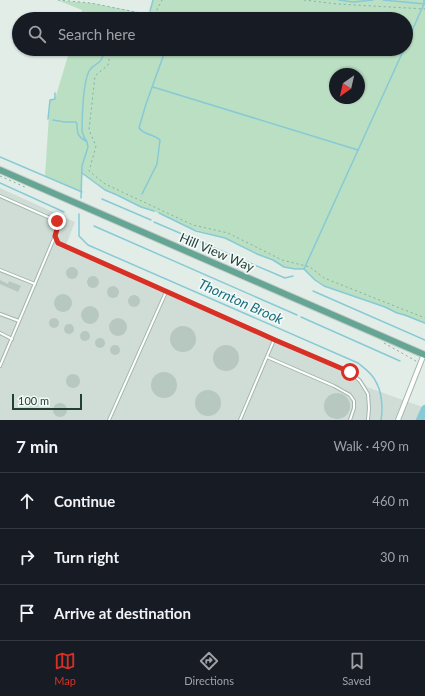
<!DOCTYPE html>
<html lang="en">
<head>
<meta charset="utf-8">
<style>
	body { margin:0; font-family:Lato,sans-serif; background:#242831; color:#f1f3f6 }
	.compass { position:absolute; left:329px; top:68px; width:36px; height:36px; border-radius:50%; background:#171b24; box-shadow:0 1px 3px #0004; rotate:214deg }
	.scale { position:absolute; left:12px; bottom:10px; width:70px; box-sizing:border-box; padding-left:4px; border:2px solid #213f37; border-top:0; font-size:11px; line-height:14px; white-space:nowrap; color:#213f37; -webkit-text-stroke:3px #f3f9f6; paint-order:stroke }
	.stop { position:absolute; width:12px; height:12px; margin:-9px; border:3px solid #d93025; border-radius:50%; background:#fff }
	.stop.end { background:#d93025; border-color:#fff; box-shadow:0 1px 4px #0008 }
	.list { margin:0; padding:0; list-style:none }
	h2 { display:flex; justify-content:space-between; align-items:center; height:52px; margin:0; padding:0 16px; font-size:17px }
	h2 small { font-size:13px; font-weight:400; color:#9ea1a6 }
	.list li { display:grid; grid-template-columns:26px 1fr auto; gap:12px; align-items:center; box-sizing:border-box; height:56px; padding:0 16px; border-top:1px solid #363941 }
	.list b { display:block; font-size:15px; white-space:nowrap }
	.list em { font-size:13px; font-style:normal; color:#9ea1a6 }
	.icon { flex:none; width:22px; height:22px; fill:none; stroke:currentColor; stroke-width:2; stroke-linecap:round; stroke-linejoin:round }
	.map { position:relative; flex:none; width:425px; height:420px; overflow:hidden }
	.search { position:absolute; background:#171b24; box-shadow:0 1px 3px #0004; left:12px; right:12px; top:12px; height:44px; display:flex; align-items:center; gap:10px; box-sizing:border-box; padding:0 14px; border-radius:22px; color:#9ea1a6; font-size:15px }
	.sheet { height:220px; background:#171b24 }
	nav { display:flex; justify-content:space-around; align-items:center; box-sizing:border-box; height:56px; border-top:1px solid #363941; background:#171b24; font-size:11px; color:#9ea1a6 }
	nav a { display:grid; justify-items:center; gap:2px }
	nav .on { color:#d93025 }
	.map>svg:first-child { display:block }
	.built { fill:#d0ddd7 }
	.green { fill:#badfc3; fill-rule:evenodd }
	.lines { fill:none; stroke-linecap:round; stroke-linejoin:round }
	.stream { stroke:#87cad5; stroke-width:1.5 }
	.river { stroke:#87cad5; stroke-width:8 }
	.building { fill:#b7c8c1 }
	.service-casing { stroke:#a4b5af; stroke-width:4 }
	.minor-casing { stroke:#a4b5af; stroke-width:6 }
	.primary-casing { stroke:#c1c9c7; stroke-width:8 }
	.path { stroke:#80b3a2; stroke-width:1; stroke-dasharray:2 3; stroke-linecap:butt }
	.service { stroke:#fff; stroke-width:2 }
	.minor { stroke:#fff; stroke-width:4 }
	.primary { stroke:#64a594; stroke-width:6 }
	.route { stroke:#d93025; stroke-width:5 }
	.labels { text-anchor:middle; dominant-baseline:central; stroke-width:3.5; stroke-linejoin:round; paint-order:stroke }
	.street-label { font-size:13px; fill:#213f37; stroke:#f3f9f6 }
	.water-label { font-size:14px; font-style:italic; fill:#176e7f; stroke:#f3f9f6 }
</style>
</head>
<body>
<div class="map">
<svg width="425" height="420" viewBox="0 0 425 420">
	<rect width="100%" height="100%" fill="#e2ede8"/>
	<!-- built -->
	<path class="built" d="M0,188L75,222L66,245L349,370L361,378L367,387L425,408V420H0Z"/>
	<!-- green -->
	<path class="green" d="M57,0L91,3L149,14L153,0H425V324L397,313L385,307L324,286L315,280L304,269H295L284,267L273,260L257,254L225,238L189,228L159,213L141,207L117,195L105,190L82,173V192L45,176L50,100L55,99L70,49H406V19H80L82,10ZM335,74H359V98H335Z"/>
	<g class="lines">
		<!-- stream -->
		<g class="stream">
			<path d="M339,0L353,2L373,0"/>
			<path d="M383,0L425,4"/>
			<path d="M150,11L153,0"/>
			<path d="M146,19L147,17"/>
			<path d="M406,44L424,4V0"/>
			<path d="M153,87L358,150"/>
			<path d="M48,119L50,100L55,99V93"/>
			<path d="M53,120L65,122H76L77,124C77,133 78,137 86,141"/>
			<path d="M0,157L82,192"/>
			<path d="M82,173L105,190L117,195L141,207L154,211"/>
			<path d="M0,183L64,212"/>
			<path d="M142,194L157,164L160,140C154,134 144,135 139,128L146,104L164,54V49"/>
			<path d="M81,198L82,166L88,147L87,142L84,137L82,131C82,117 83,83 89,71C94,62 103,66 104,49"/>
			<path d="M102,199L151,220"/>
			<path d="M159,213L196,231L225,238L257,254L273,260L284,267L295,269H304L404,49"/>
			<path d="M79,214V236L88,245L358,363C364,368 373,374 376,382C382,392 383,409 381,420"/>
			<path d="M154,222L285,278L293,276"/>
			<path d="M94,226L297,315"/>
			<path d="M304,269L315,280L324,286L385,307L397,313L405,315L425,323"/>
			<path d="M313,291L425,340"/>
			<path d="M301,317L400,361"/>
		</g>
		<!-- river -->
		<path class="river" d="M420,420L425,409"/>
	</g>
	<!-- building -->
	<g class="building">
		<circle cx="72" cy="273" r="6"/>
		<circle cx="93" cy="282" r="6"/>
		<path d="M0,280L8,284L9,281L21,286L18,292L0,284Z"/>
		<circle cx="113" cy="292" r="6"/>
		<circle cx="63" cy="303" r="9"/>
		<circle cx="134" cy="301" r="6"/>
		<circle cx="90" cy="315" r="9"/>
		<circle cx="54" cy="323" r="5"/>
		<circle cx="118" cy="327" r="9"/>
		<circle cx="69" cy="329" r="5"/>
		<circle cx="183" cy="339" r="13"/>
		<circle cx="85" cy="336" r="5"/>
		<circle cx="100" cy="343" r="5"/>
		<circle cx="226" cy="358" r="13"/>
		<circle cx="115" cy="350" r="5"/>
		<circle cx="164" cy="385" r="13"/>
		<circle cx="73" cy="381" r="7"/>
		<circle cx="208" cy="403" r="13"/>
		<circle cx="337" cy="406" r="13"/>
		<circle cx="60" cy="410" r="7"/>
	</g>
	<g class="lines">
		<defs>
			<g id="service">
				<path d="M0,196L57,221L58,227L55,236L58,243L275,340L350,372L360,381L368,394L369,408L368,420"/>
				<path d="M0,270L35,284"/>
				<path d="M0,314L19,321"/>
				<path d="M0,333L12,339"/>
				<path d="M267,357L334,386L350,395L354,401V408L350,420"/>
				<path d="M0,366L55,236"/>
				<path d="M109,420L166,292"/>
				<path d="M240,420L274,340"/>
			</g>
			<path id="minor" d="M398,420L424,354"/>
			<path id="primary" d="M0,170L425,355"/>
		</defs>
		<!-- service casing -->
		<use href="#service" class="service-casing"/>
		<!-- minor casing -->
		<use href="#minor" class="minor-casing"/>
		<!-- primary casing -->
		<use href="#primary" class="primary-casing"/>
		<!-- path -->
		<g class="path">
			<path d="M58,0L91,3L155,16"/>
			<path d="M304,0L337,4L425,9"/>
			<path d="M152,19L162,0"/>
			<path d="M111,49L108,65L95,76L89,130L96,146L89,171L105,184L193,225L228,233L282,260L310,267L324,278L425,318"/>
			<path d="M0,176L27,188"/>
			<path d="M384,343L416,361"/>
		</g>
		<!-- service -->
		<use href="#service" class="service"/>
		<!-- minor -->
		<use href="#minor" class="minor"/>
		<!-- primary -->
		<use href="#primary" class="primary"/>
	</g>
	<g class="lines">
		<!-- route -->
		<path class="route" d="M57,221L58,226L55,236L58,243L275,340L350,372"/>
	</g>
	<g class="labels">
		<!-- street labels -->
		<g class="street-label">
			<text transform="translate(217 252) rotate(23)">Hill View Way</text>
		</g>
		<!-- water labels -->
		<g class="water-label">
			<text transform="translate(241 301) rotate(24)">Thornton Brook</text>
		</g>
	</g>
</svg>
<svg class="compass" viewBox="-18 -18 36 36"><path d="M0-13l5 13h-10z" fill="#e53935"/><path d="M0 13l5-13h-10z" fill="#9ea1a6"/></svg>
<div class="scale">100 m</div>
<div class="stop" style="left:350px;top:372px"></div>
<div class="stop end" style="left:57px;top:221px"></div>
<div class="search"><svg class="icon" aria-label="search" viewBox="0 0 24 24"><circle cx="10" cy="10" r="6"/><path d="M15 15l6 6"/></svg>Search here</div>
</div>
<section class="sheet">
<h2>7 min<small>Walk · 490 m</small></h2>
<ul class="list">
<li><svg class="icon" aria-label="ahead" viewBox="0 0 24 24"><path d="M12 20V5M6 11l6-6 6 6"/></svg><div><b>Continue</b></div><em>460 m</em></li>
<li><svg class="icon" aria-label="right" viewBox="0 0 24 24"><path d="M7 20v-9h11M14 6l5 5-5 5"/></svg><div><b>Turn right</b></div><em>30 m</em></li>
<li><svg class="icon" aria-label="arrive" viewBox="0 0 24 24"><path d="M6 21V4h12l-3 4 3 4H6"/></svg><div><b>Arrive at destination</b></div></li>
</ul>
</section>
<nav>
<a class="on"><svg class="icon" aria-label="map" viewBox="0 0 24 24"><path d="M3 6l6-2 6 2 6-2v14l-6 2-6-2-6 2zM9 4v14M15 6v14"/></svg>Map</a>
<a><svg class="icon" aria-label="directions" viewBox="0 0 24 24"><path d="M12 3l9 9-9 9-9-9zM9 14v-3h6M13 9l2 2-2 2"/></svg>Directions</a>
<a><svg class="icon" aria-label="saved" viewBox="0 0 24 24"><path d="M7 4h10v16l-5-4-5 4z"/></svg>Saved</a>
</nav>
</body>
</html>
